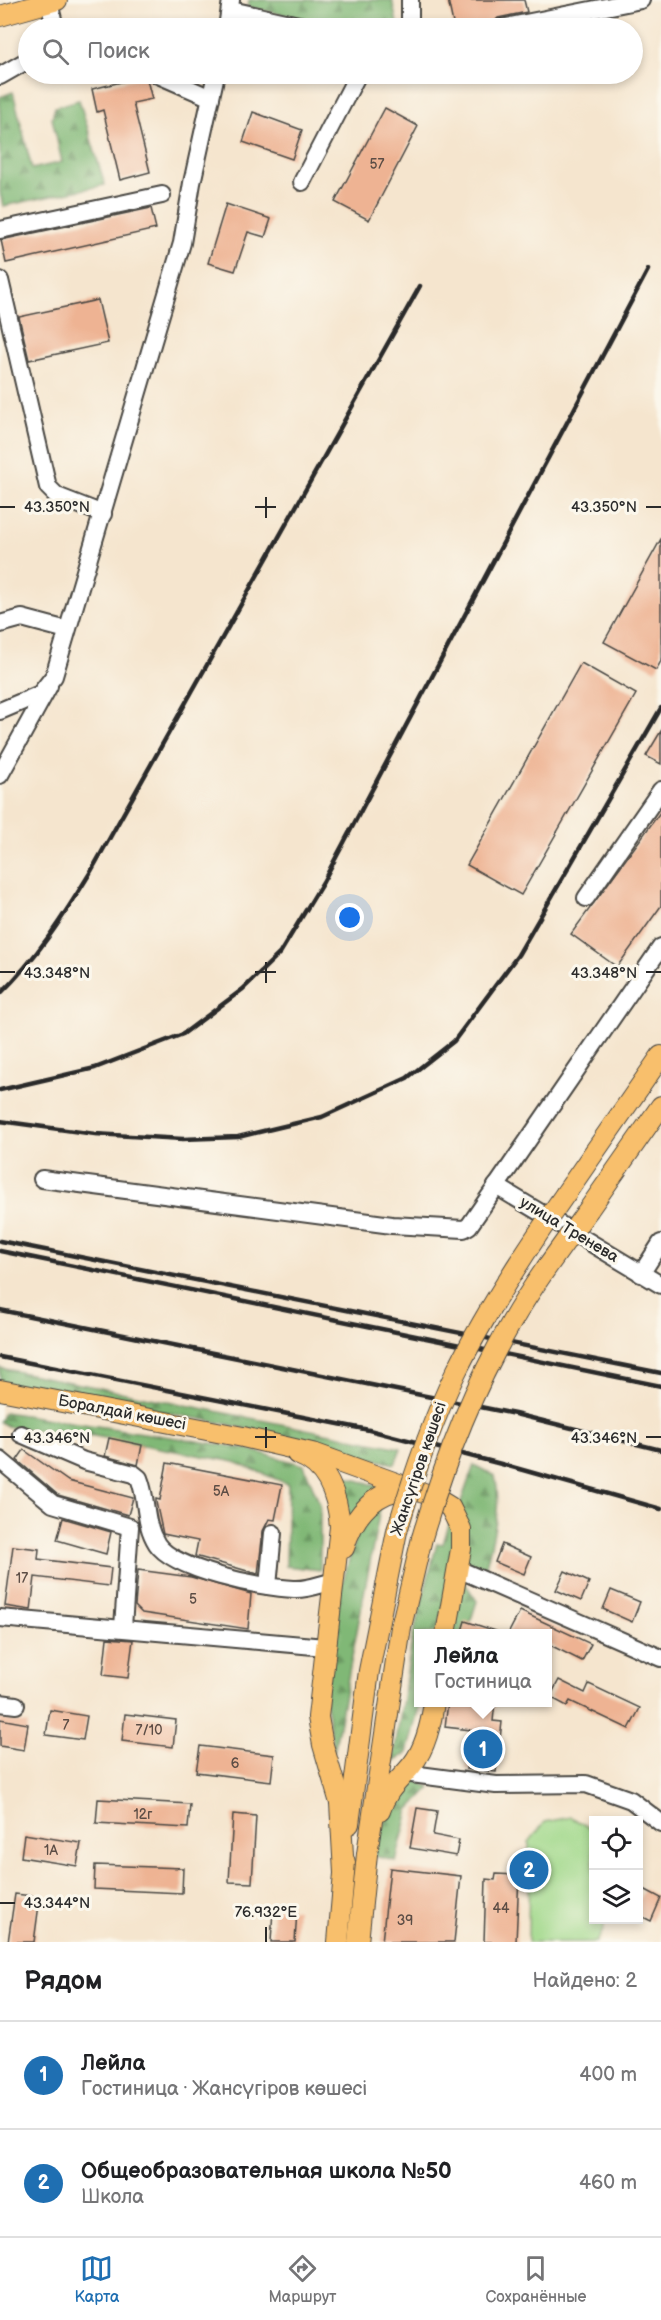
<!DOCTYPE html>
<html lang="ru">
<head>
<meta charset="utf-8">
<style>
	body { margin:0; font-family:"Balsamiq Sans",sans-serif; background:#f2f2f2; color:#202124 }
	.controls { position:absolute; right:18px; bottom:18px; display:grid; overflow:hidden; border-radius:0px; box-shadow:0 3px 9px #0003 }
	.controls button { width:54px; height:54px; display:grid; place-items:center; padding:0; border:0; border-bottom:2px solid #e0e0e0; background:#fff; color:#202124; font:30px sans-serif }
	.you { position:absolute; left:350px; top:918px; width:21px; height:21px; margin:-15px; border:4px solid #fff; border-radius:50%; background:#1a73e8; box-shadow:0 0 0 9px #1a73e833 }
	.badge { display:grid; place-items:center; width:39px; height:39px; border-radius:50%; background:#1f6fb2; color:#fff; font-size:20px; font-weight:700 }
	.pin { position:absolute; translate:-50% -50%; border:3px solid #fff; box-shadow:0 2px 6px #0006 }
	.popup { position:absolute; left:414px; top:1629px; width:138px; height:78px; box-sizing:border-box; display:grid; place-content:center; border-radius:0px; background:#fff; filter:drop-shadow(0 2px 4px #0005); font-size:20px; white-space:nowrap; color:#757577 }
	.popup b { font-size:22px; color:#202124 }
	.popup::after { content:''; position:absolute; left:50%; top:100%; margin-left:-12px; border:12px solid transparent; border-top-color:#fff }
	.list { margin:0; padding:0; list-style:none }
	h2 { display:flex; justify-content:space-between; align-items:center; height:78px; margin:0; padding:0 24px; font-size:26px }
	h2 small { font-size:20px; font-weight:400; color:#757577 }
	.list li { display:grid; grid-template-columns:39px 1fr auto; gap:18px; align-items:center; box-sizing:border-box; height:108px; padding:0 24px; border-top:2px solid #e0e0e0 }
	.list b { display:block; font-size:22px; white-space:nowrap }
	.list p { margin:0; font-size:20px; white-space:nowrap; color:#757577 }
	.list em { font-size:20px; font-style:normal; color:#757577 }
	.icon { flex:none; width:33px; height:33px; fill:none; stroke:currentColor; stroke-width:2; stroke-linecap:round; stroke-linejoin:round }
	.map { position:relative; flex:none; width:661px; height:1942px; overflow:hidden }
	.search { position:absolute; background:#fff; box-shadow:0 3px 9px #0003; left:18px; right:18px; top:18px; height:66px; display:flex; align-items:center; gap:15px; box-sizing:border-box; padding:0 21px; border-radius:33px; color:#757577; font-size:22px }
	.sheet { height:294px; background:#fff }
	nav { display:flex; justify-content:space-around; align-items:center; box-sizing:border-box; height:84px; border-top:2px solid #e0e0e0; background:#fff; font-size:16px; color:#757577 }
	nav a { display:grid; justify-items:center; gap:3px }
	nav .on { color:#1f6fb2 }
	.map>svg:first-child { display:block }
	.forest { fill:url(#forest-firs); stroke:#567250; stroke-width:1.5 }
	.green { fill:#a0d88a; stroke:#66825a; stroke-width:1.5 }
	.building { fill:#eeb393 }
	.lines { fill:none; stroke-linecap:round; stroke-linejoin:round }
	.minor-casing { stroke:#494743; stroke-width:20 }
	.major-casing { stroke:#494743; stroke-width:22 }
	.minor { stroke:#fff; stroke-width:16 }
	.major { stroke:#f8bf6c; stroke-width:20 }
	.rail { stroke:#2b2b2b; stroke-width:4.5 }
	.major-bridge-casing { stroke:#494743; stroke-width:22; stroke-linecap:butt }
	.major-bridge { stroke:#f8bf6c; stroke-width:20 }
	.ticks { fill:none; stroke:#2b2b2b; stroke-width:2 }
	.labels { text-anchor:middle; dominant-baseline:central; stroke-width:6; stroke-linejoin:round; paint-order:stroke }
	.number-label { font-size:14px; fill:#5c4d45 }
	.street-label { font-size:16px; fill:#2b2b2b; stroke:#fbf7ec }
	.ticks-label { font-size:15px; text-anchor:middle; fill:#2b2b2b; stroke:#fbf7ec; stroke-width:6; stroke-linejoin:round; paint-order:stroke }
</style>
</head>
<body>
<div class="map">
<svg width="661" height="1942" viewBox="0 0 661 1942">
	<defs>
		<pattern id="forest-firs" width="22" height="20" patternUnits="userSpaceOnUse" patternTransform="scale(1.5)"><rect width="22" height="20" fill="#80b876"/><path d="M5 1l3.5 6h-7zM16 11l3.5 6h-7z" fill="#699661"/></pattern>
	</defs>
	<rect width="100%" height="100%" fill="#fbf7ec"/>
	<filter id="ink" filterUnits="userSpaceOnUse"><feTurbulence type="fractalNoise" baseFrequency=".0167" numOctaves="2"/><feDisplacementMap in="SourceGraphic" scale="12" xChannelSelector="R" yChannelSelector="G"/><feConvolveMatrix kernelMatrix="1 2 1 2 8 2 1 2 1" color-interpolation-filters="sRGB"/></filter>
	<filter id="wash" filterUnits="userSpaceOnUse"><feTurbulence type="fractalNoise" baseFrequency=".008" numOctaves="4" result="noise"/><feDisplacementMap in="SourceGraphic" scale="24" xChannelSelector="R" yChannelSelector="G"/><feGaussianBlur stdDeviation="1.35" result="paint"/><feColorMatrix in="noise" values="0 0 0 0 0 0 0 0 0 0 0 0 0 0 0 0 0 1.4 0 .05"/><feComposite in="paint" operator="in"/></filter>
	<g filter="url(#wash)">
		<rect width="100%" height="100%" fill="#f5e5ce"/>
		<!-- forest -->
		<g class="forest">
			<path d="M249,0H392L398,28H345L248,7Z"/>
			<path d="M13,92L32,169L62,162L52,118L55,107L79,100L105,185L3,206L0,192V97Z"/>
			<path d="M0,1368L401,1448L395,1464L222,1423L0,1382Z"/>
			<path d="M4,1412L243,1448L304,1465L320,1505V1570L286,1566L288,1484L235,1462L94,1436L9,1427L0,1422Z"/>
			<path d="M474,1465L495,1476C503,1508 491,1543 484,1575L465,1564L459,1507Z"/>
			<path d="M333,1473L381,1487L350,1520Z"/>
			<path d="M381,1504L334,1752L325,1698L336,1606L357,1532Z"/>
			<path d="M451,1518L456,1553L437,1633L418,1634L420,1703L407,1753L393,1761L413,1636L437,1543L443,1544Z"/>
			<path d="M462,1579L477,1601L470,1623L461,1633L451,1634Z"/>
			<path d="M438,1703H450L445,1727L438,1738L434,1726Z"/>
			<path d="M411,1777L430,1788L409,1810L396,1861L374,1856L387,1812Z"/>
		</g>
		<!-- green -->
		<path class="green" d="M571,1817L593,1830L594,1920H603L604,1928L597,1942H528L529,1842L545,1822Z"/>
		<g id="blocks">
			<!-- building -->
			<g class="building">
				<path d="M448,0H524L527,12L498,18L491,25L454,28Z"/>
				<path d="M146,76L152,99L133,103L150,172L120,180L103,110L97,112L92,89Z"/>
				<path d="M385,108L418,126L369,220L335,202Z"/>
				<path d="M253,112L302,130L292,159L243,142Z"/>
				<path d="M226,204L271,219L265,237L248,232L235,271L208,263Z"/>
				<path d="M151,208L156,229L6,263L1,240Z"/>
				<path d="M98,300L108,343L29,360L19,317Z"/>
				<path d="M661,539V661L656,670L604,642Z"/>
				<path d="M581,663L636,694L521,895L467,865Z"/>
				<path d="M661,731V764L646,756Z"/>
				<path d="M661,811V906L617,967L571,934Z"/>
				<path d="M109,1438L142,1445L138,1465L105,1456Z"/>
				<path d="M24,1450L68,1481L133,1498L128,1515L58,1495L17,1460Z"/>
				<path d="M167,1463L282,1485L275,1520L269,1519L263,1531L258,1574L195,1556L198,1541L163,1534L156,1502V1499L160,1500Z"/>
				<path d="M63,1518L111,1532L106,1554L57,1540Z"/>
				<path d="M502,1544L531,1557L524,1574L495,1562Z"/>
				<path d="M13,1546L39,1549L38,1559L111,1568L109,1586L35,1577L31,1610L5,1606Z"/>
				<path d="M138,1570L191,1577L251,1594L248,1629L142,1613L135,1606Z"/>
				<path d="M565,1571L589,1582L581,1601L556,1590Z"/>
				<path d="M611,1590L640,1602L632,1622L603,1609Z"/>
				<path d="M520,1611L591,1644L582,1661L548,1644V1634H508Z"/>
				<path d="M465,1621L496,1631V1634H461Z"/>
				<path d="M107,1638L133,1640L128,1678L103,1675Z"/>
				<path d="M559,1680L585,1693L589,1684L640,1708L629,1729L570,1701L567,1706L550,1697Z"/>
				<path d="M448,1702H495L493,1721L502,1722L496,1772L466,1769L471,1730L445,1727Z"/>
				<path d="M50,1710L87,1716L83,1740L46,1735Z"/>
				<path d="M125,1714L176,1720L173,1747L122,1741Z"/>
				<path d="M0,1719L28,1724L24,1750L0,1746Z"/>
				<path d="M200,1746L274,1755L271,1781L196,1772Z"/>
				<path d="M98,1799L190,1804L188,1828L96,1823Z"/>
				<path d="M417,1808L437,1811L433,1835L459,1840L456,1856L410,1848Z"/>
				<path d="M233,1814L256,1816L252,1883L229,1882Z"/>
				<path d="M24,1834L81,1843L77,1866L21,1857Z"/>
				<path d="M95,1865L183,1868L182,1893L94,1889Z"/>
				<path d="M390,1868L461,1876L454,1942H382Z"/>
				<path d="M496,1874L519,1875L516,1942H484L486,1879L495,1880Z"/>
				<path d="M644,1889L661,1898L651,1921L639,1915V1900Z"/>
				<path d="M15,1894L40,1897L34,1942H8Z"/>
				<path d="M273,1909L297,1910L295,1942H271Z"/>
			</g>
		</g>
	</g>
	<g filter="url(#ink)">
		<use href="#blocks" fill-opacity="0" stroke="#494743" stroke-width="1.5"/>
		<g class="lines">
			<defs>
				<g id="minor">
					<path d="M49,2L55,28"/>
					<path d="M231,10L312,28"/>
					<path d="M227,28L231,0"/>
					<path d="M410,28V0"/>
					<path d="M501,28L641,0"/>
					<path d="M156,74L211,98"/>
					<path d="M0,76L28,60"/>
					<path d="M302,182L358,74"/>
					<path d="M0,230L162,195"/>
					<path d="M0,280L48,487L57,496L103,514"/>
					<path d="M0,624L22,618L67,630"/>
					<path d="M0,711L40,694L54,676L182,243L192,183L216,74"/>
					<path d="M0,775L49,686"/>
					<path d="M586,898L661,790"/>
					<path d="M42,1179L392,1225L464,1229L469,1226L661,947"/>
					<path d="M496,1186L661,1285"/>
					<path d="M641,1274L661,1243"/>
					<path d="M21,1434L84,1461L134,1474L139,1478C148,1500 143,1522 157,1544C174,1570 262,1588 294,1589C307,1590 321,1584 334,1581"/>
					<path d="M0,1460L53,1504L130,1527L123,1627"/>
					<path d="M458,1569L661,1658"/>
					<path d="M268,1586L273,1533"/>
					<path d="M0,1618L325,1647"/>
					<path d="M0,1703L16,1705"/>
					<path d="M404,1773L496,1785L586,1784L631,1800L661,1823"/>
				</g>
				<g id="major">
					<path d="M0,16L57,0"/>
					<path d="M566,1193L661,1056"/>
					<path d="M589,1209L661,1106"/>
					<path d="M0,1390L243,1437L316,1454L432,1496L450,1507L461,1529V1549L446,1634"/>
					<path d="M297,1454C328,1465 338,1497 340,1527L318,1717L323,1745L340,1803L344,1873"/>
					<path d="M344,1548C353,1516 377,1486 414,1490"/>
					<path d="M380,1811C386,1790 399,1781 412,1765C426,1747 431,1724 434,1702"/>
					<path d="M349,1824L369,1671L397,1531"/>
					<path d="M338,1942L345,1862"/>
					<path d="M358,1942L367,1854L401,1627L422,1538"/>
				</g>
			</defs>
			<!-- minor casing -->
			<use href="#minor" class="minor-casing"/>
			<!-- major casing -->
			<use href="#major" class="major-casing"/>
			<!-- minor -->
			<use href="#minor" class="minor"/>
			<!-- major -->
			<use href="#major" class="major"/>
			<!-- rail -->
			<g class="rail">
				<path d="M0,994C37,958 63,917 90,873L420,286"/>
				<path d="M0,1090L95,1068L183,1034L243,989L280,953L323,882L648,270"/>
				<path d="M0,1121L95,1134L183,1139L238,1137L322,1117L407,1078L454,1041L518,955L661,708"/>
				<path d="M0,1241L661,1373"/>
				<path d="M0,1251L661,1386"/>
				<path d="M0,1310L515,1414L661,1450"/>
				<path d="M0,1357L369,1430L505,1465L661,1509"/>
			</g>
			<defs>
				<g id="major-bridge">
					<path d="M397,1531C413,1477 431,1423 456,1372C487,1309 526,1250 566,1193"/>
					<path d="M422,1538C444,1463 472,1390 511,1323C534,1283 562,1246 589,1209"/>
				</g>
			</defs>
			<!-- major-bridge casing -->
			<use href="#major-bridge" class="major-bridge-casing"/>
			<!-- major-bridge -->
			<use href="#major-bridge" class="major-bridge"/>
		</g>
	</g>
	<!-- ticks -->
	<path class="ticks" d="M266,497V518M0,507H15M255,507H276M646,507H661M266,962V983M0,972H15M255,972H276M646,972H661M266,1427V1448M0,1437H15M255,1437H276M646,1437H661M0,1903H15M266,1927V1942"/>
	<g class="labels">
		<!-- number labels -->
		<g class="number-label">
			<text x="377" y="164">57</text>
			<text x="221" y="1491">5А</text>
			<text x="22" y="1578">17</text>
			<text x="193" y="1599">5</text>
			<text x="66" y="1725">7</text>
			<text x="149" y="1730">7/10</text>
			<text x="235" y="1763">6</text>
			<text x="143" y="1814">12г</text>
			<text x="51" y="1850">1А</text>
			<text x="501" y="1908">44</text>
			<text x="405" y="1920">39</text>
		</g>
		<!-- street labels -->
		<g class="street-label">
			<text transform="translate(569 1230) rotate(31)">улица Тренева</text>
			<text transform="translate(122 1413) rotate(11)">Боралдай көшесі</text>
			<text transform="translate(419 1469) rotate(-71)">Жансүгіров көшесі</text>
		</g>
	</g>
	<g class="ticks-label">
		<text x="57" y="512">43.350°N</text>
		<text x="604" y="512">43.350°N</text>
		<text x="57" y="978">43.348°N</text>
		<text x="604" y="978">43.348°N</text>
		<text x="57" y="1443">43.346°N</text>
		<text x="604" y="1443">43.346°N</text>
		<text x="57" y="1908">43.344°N</text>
		<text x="266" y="1917">76.932°E</text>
	</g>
</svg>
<div class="controls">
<button><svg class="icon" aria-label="locate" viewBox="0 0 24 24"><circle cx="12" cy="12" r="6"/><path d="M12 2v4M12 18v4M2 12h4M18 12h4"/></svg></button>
<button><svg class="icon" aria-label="layers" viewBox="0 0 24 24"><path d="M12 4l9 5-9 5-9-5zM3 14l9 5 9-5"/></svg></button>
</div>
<div class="you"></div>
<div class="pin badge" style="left:483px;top:1749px">1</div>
<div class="popup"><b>Лейла</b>Гостиница</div>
<div class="pin badge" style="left:529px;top:1870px">2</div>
<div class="search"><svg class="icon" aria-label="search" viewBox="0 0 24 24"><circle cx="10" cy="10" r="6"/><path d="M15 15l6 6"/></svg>Поиск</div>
</div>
<section class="sheet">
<h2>Рядом<small>Найдено: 2</small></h2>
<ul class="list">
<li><span class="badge">1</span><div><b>Лейла</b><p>Гостиница · Жансүгіров көшесі</p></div><em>400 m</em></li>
<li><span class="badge">2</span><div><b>Общеобразовательная школа №50</b><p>Школа</p></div><em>460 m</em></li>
</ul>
</section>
<nav>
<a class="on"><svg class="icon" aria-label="map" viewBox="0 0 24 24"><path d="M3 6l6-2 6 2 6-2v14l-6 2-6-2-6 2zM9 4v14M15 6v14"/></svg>Карта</a>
<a><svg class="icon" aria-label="directions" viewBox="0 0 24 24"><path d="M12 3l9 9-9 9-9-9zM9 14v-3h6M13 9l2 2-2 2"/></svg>Маршрут</a>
<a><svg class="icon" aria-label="saved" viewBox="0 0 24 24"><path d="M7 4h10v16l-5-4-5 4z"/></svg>Сохранённые</a>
</nav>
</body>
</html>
